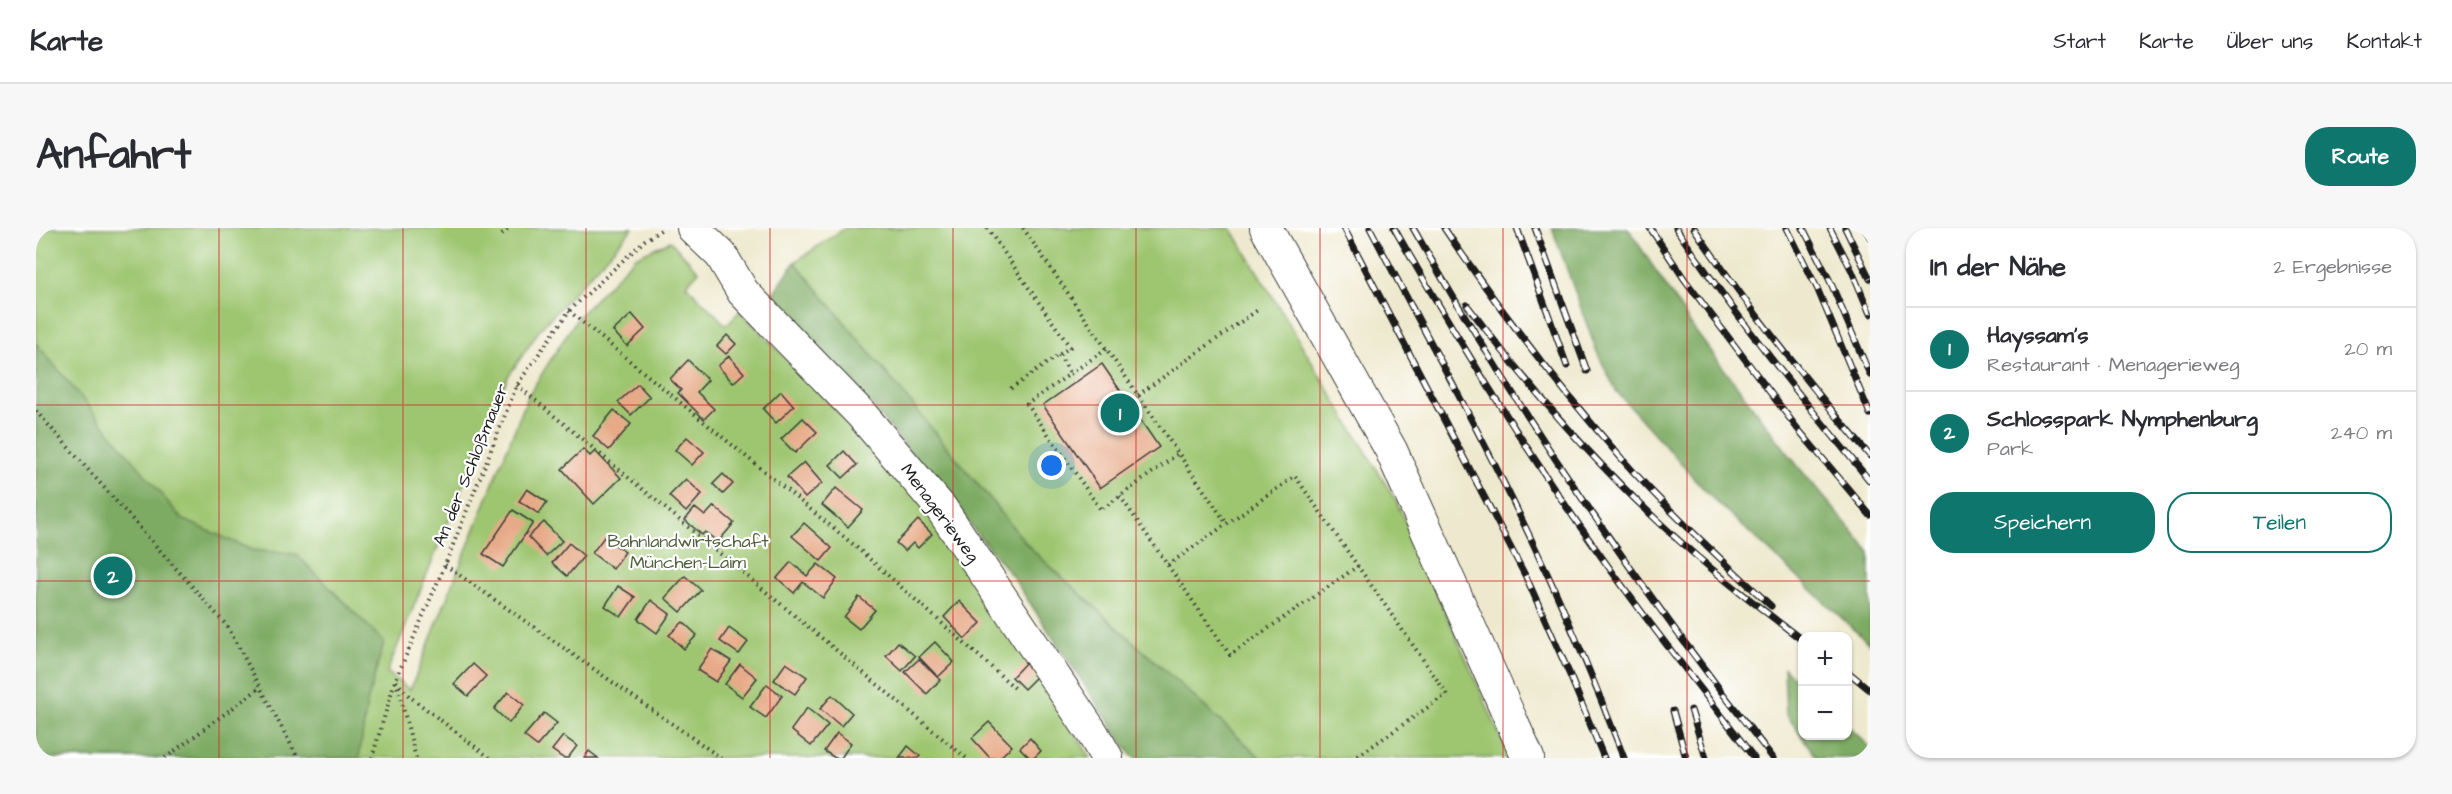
<!DOCTYPE html>
<html lang="de">
<head>
<meta charset="utf-8">
<style>
	body { margin:0; font-family:"Architects Daughter",sans-serif; background:#f7f7f7; color:#2b2b33 }
	.controls { position:absolute; right:18px; bottom:18px; display:grid; overflow:hidden; border-radius:12px; box-shadow:0 2px 4px #0004 }
	.controls button { width:54px; height:54px; display:grid; place-items:center; padding:0; border:0; border-bottom:2px solid #e1e1e2; background:#fff; color:#2b2b33; font:30px sans-serif }
	.you { position:absolute; left:1016px; top:238px; width:21px; height:21px; margin:-15px; border:4px solid #fff; border-radius:50%; background:#1a73e8; box-shadow:0 0 0 9px #1a73e833 }
	.badge { display:grid; place-items:center; width:39px; height:39px; border-radius:50%; background:#0f766e; color:#fff; font-size:20px; font-weight:700 }
	.pin { position:absolute; translate:-50% -50%; border:3px solid #fff; box-shadow:0 2px 6px #0006 }
	.list { margin:0; padding:0; list-style:none }
	h2 { display:flex; justify-content:space-between; align-items:center; height:78px; margin:0; padding:0 24px; font-size:26px }
	h2 small { font-size:20px; font-weight:400; color:#7c7c81 }
	.list li { display:grid; grid-template-columns:39px 1fr auto; gap:18px; align-items:center; box-sizing:border-box; height:84px; padding:0 24px; border-top:2px solid #e1e1e2 }
	.list b { display:block; font-size:22px; white-space:nowrap }
	.list p { margin:0; font-size:20px; white-space:nowrap; color:#7c7c81 }
	.list em { font-size:20px; font-style:normal; color:#7c7c81 }
	.actions { display:flex; gap:12px; padding:18px 24px }
	.actions a { flex:1; padding:14px 0; border:2px solid #0f766e; border-radius:24px; text-align:center; font-size:21px; color:#0f766e }
	.actions .main { background:#0f766e; color:#fff }
	.map { position:relative; flex:none; width:1834px; height:530px; overflow:hidden; border-radius:24px }
	header { display:flex; align-items:center; gap:36px; box-sizing:border-box; height:84px; padding:0 30px; background:#fff; border-bottom:2px solid #e1e1e2 }
	header strong { font-size:28px }
	nav { display:flex; gap:33px; margin-inline-start:auto; font-size:21px }
	.intro { display:flex; align-items:center; justify-content:space-between; box-sizing:border-box; height:144px; padding:0 36px }
	h1 { margin:0; font-size:42px }
	.button { padding:15px 27px; border-radius:24px; background:#0f766e; color:#fff; font-size:21px; font-weight:700 }
	main { display:flex; gap:36px; padding:0 36px }
	aside { flex:1; background:#fff; border-radius:24px; box-shadow:0 2px 4px #0004 }
	.map>svg:first-child { display:block }
	.green { fill:#9ec671; stroke:#5d7146; stroke-width:1.5 }
	.forest { fill:#7eab63; stroke:#4d6440; stroke-width:1.5 }
	.building { fill:#e7aa88 }
	.lines { fill:none; stroke-linecap:round; stroke-linejoin:round }
	.minor-casing { stroke:#3c3b37; stroke-width:34 }
	.path { stroke:#3c3b37; stroke-width:4; stroke-dasharray:1.5 4.5; stroke-linecap:butt }
	.minor { stroke:#fff; stroke-width:32 }
	.rail-casing { stroke:#1c1c1c; stroke-width:7 }
	.rail { stroke:#fff; stroke-width:4.5; stroke-dasharray:14; stroke-linecap:butt }
	.grid { fill:none; stroke:#d62828; stroke-width:1.5; stroke-opacity:0.55 }
	.labels { text-anchor:middle; dominant-baseline:central; stroke-width:4.5; stroke-linejoin:round; paint-order:stroke }
	.street-label { font-size:18px; fill:#1c1c1c; stroke:#fff }
	.park-label { font-size:18px; fill:#50603e; stroke:#fff }
</style>
</head>
<body>
<header>
<strong>Karte</strong>
<nav><a>Start</a><a>Karte</a><a>Über uns</a><a>Kontakt</a></nav>
</header>
<div class="intro"><h1>Anfahrt</h1><a class="button">Route</a></div>
<main>
<div class="map">
<svg width="1834" height="530" viewBox="0 0 1834 530">
	<rect width="100%" height="100%" fill="#fff"/>
	<filter id="ink" filterUnits="userSpaceOnUse"><feTurbulence type="fractalNoise" baseFrequency=".0167" numOctaves="2"/><feDisplacementMap in="SourceGraphic" scale="12" xChannelSelector="R" yChannelSelector="G"/><feConvolveMatrix kernelMatrix="1 2 1 2 8 2 1 2 1" color-interpolation-filters="sRGB"/></filter>
	<filter id="wash" filterUnits="userSpaceOnUse"><feTurbulence type="fractalNoise" baseFrequency=".008" numOctaves="4" result="noise"/><feDisplacementMap in="SourceGraphic" scale="24" xChannelSelector="R" yChannelSelector="G"/><feGaussianBlur stdDeviation="1.35" result="paint"/><feColorMatrix in="noise" values="0 0 0 0 0 0 0 0 0 0 0 0 0 0 0 0 0 1.4 0 .05"/><feComposite in="paint" operator="in"/></filter>
	<g filter="url(#wash)">
		<rect width="100%" height="100%" fill="#eee9ce"/>
		<!-- green -->
		<g class="green">
			<path d="M0,0H597L505,100L471,150L351,444L374,462L493,166L542,89L599,29L634,13L663,43L650,57L690,97L704,83L886,270L1055,530H0Z"/>
			<path d="M809,0H1195L1360,273L1474,530H1225L994,320L759,34Z"/>
		</g>
		<!-- forest -->
		<g class="forest">
			<path d="M1516,0H1592L1657,100L1761,237L1834,324V416L1674,268L1580,163L1560,122Z"/>
			<path d="M759,34L994,320L1225,530H1100L1095,527L976,348L857,203L735,68Z"/>
			<path d="M0,115L146,291L216,322L260,326L348,414L331,475L323,530H0Z"/>
			<path d="M1748,440L1766,457V508H1812V498L1834,519V530H1781L1750,486Z"/>
		</g>
		<g id="blocks">
			<!-- building -->
			<g class="building">
				<path d="M596,86L609,101L591,118L577,103Z"/>
				<path d="M691,107L700,116L690,126L681,118Z"/>
				<path d="M693,128L708,145L697,155L682,138Z"/>
				<path d="M652,132L672,152L661,164L678,181L668,191L642,165L645,162L634,151Z"/>
				<path d="M1066,136L1123,219L1064,260L1007,177Z"/>
				<path d="M602,156L614,169L595,187L582,174Z"/>
				<path d="M745,163L758,178L740,195L727,181Z"/>
				<path d="M578,182L595,196L573,222L557,208Z"/>
				<path d="M767,190L781,204L759,225L745,211Z"/>
				<path d="M651,209L668,224L656,237L639,222Z"/>
				<path d="M547,221L554,228L559,223L585,250L558,276L526,241Z"/>
				<path d="M808,223L821,237L807,250L794,237Z"/>
				<path d="M768,234L786,255L769,270L751,249Z"/>
				<path d="M687,246L697,256L687,266L677,256Z"/>
				<path d="M650,251L666,266L650,284L633,268Z"/>
				<path d="M800,260L827,282L812,299L786,277Z"/>
				<path d="M491,261L511,274L503,286L483,273Z"/>
				<path d="M678,278L698,295L682,314L669,304L666,307L649,292L659,280L669,288Z"/>
				<path d="M477,282L497,295L467,339L447,326Z"/>
				<path d="M882,292L896,306L882,320L877,315L869,323L860,315Z"/>
				<path d="M508,294L526,313L510,328L492,309Z"/>
				<path d="M768,295L796,320L785,333L756,308Z"/>
				<path d="M568,309L589,324L577,341L556,325Z"/>
				<path d="M533,315L548,328L531,348L516,335Z"/>
				<path d="M755,334L771,348L782,336L801,351L787,370L767,354L758,365L741,350Z"/>
				<path d="M649,348L665,362L645,384L629,370Z"/>
				<path d="M582,358L599,369L585,389L569,378Z"/>
				<path d="M823,369L839,382L823,401L808,389Z"/>
				<path d="M615,372L634,386L621,405L602,391Z"/>
				<path d="M923,373L945,395L929,411L908,389Z"/>
				<path d="M647,394L661,407L648,421L633,407Z"/>
				<path d="M693,400L712,414L703,426L684,413Z"/>
				<path d="M862,414L879,428L866,443L850,428Z"/>
				<path d="M899,414L918,434L902,449L883,429Z"/>
				<path d="M676,421L695,433L680,454L661,442Z"/>
				<path d="M883,431L904,452L891,466L869,444Z"/>
				<path d="M991,433L1003,446L988,461L976,449Z"/>
				<path d="M750,435L771,449L759,466L738,452Z"/>
				<path d="M437,436L450,448L432,468L418,456Z"/>
				<path d="M704,436L721,450L706,469L689,456Z"/>
				<path d="M731,456L746,468L730,490L714,479Z"/>
				<path d="M472,464L488,477L473,495L458,481Z"/>
				<path d="M796,467L816,485L805,498L784,481Z"/>
				<path d="M771,480L792,497L775,518L755,502Z"/>
				<path d="M508,485L521,495L501,518L488,508Z"/>
				<path d="M953,494L976,518L963,530H954L936,510Z"/>
				<path d="M801,505L815,515L805,530H799L788,523Z"/>
				<path d="M527,508L541,518L532,530H527L516,522Z"/>
				<path d="M994,510L1005,523L998,530H994L984,520Z"/>
				<path d="M872,518L884,528L882,530H863Z"/>
				<path d="M553,523L562,530H548Z"/>
			</g>
		</g>
	</g>
	<g filter="url(#ink)">
		<use href="#blocks" fill-opacity="0" stroke="#3c3b37" stroke-width="1.5"/>
		<g class="lines">
			<defs>
				<g id="minor">
					<path d="M657,0L685,27L707,64L825,186L905,280L1057,506L1071,530"/>
					<path d="M1230,0L1355,222L1492,530"/>
				</g>
			</defs>
			<!-- minor casing -->
			<use href="#minor" class="minor-casing"/>
			<!-- path -->
			<g class="path">
				<path d="M951,0L1034,119L974,161"/>
				<path d="M987,0L1191,296"/>
				<path d="M466,7L473,0"/>
				<path d="M533,83L819,318L981,462"/>
				<path d="M1070,121L991,176L1065,282L1143,225"/>
				<path d="M1023,127L1035,146"/>
				<path d="M481,157L930,530"/>
				<path d="M1102,167L1223,81"/>
				<path d="M0,183L192,399L262,530"/>
				<path d="M1084,268L1194,427L1322,338"/>
				<path d="M409,337L685,530"/>
				<path d="M1132,337L1259,248L1411,466L1319,530"/>
				<path d="M360,453L373,468L454,530"/>
				<path d="M360,453L380,530"/>
				<path d="M129,530L225,459"/>
				<path d="M336,530L359,453L409,337L481,157L533,83L609,12L628,0"/>
			</g>
			<!-- minor -->
			<use href="#minor" class="minor"/>
			<defs>
				<g id="rail">
					<path d="M1308,0L1491,351L1533,445L1568,530"/>
					<path d="M1334,0C1393,113 1456,225 1509,341C1538,403 1563,466 1588,530"/>
					<path d="M1358,0C1428,123 1504,246 1588,360C1630,418 1675,473 1718,530"/>
					<path d="M1377,0C1483,186 1605,363 1737,530"/>
					<path d="M1408,0C1463,81 1522,158 1586,231C1632,283 1684,330 1735,378"/>
					<path d="M1481,0L1531,138"/>
					<path d="M1499,0L1551,143"/>
					<path d="M1614,0L1649,52L1761,200L1834,287"/>
					<path d="M1640,0C1700,89 1766,171 1834,253"/>
					<path d="M1658,0C1712,80 1772,155 1834,228"/>
					<path d="M1751,0L1781,60L1834,186"/>
					<path d="M1767,0L1794,53L1834,147"/>
					<path d="M1794,0L1816,43L1834,86"/>
					<path d="M1809,0L1834,51"/>
					<path d="M1829,0L1834,9"/>
					<path d="M1431,77C1490,155 1553,229 1625,296C1669,338 1718,375 1766,412"/>
					<path d="M1812,444L1834,462"/>
					<path d="M1655,482L1670,530"/>
					<path d="M1637,483L1650,530"/>
				</g>
			</defs>
			<!-- rail casing -->
			<use href="#rail" class="rail-casing"/>
			<!-- rail -->
			<use href="#rail" class="rail"/>
		</g>
	</g>
	<!-- grid -->
	<path class="grid" d="M183,0V530M367,0V530M550,0V530M734,0V530M917,0V530M1100,0V530M1284,0V530M1467,0V530M1651,0V530M0,177H1834M0,353H1834"/>
	<g class="labels">
		<!-- street labels -->
		<g class="street-label">
			<text transform="translate(435 237) rotate(-68)">An der Schloßmauer</text>
			<text transform="translate(904 285) rotate(53)">Menagerieweg</text>
		</g>
		<!-- park labels -->
		<g class="park-label">
			<text x="652" y="313">Bahnlandwirtschaft<tspan x="652" dy="21">München-Laim</tspan></text>
		</g>
	</g>
</svg>
<div class="controls">
<button>+</button>
<button>−</button>
</div>
<div class="you"></div>
<div class="pin badge" style="left:1084px;top:185px">1</div>
<div class="pin badge" style="left:77px;top:348px">2</div>
</div>
<aside>
<h2>In der Nähe<small>2 Ergebnisse</small></h2>
<ul class="list">
<li><span class="badge">1</span><div><b>Hayssam's</b><p>Restaurant · Menagerieweg</p></div><em>20 m</em></li>
<li><span class="badge">2</span><div><b>Schlosspark Nymphenburg</b><p>Park</p></div><em>240 m</em></li>
</ul>
<div class="actions"><a class="main">Speichern</a><a>Teilen</a></div>
</aside>
</main>
</body>
</html>
